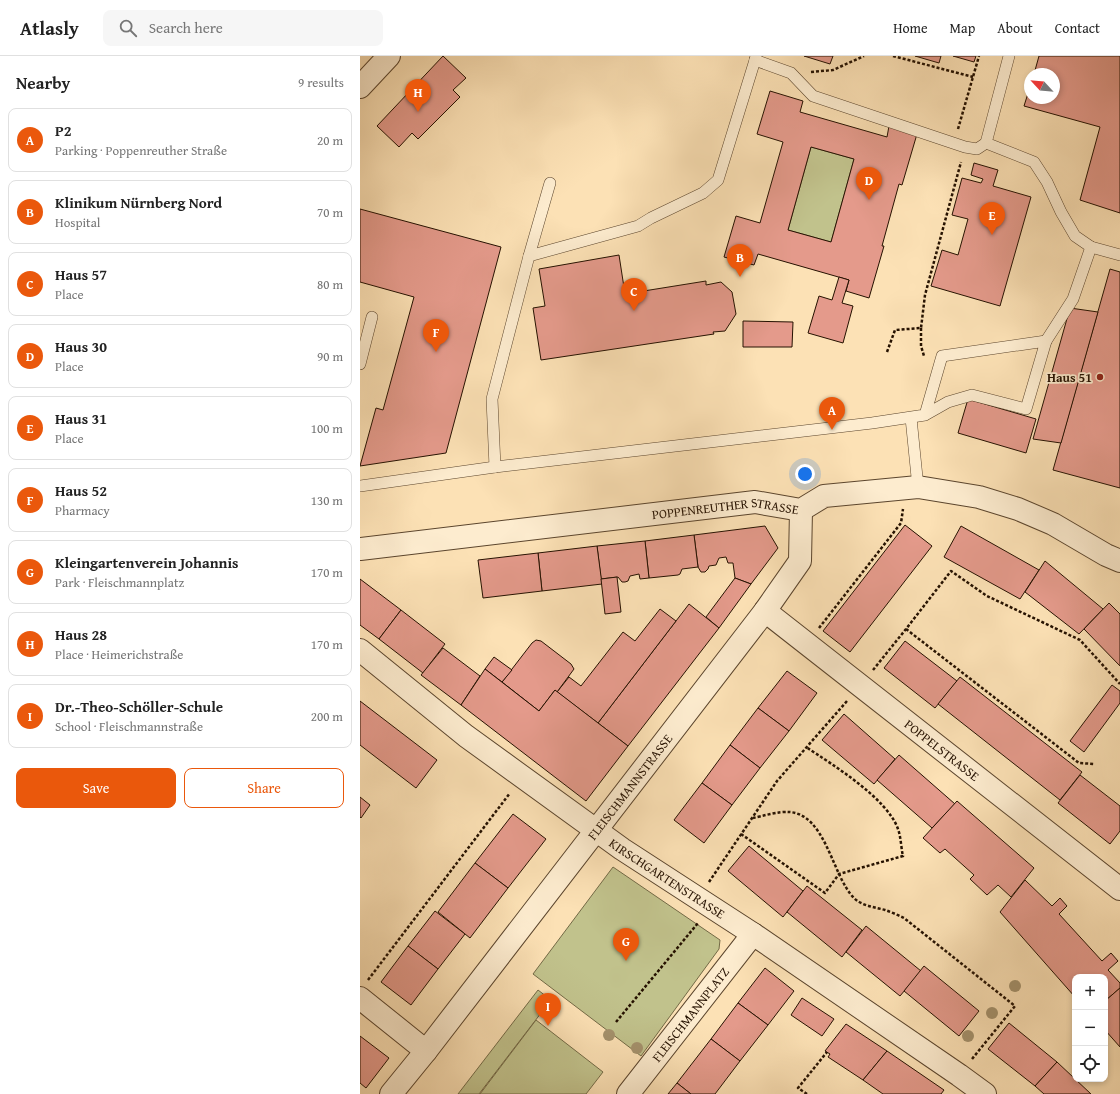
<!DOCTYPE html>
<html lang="en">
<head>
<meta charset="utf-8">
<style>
	body { margin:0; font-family:"Gentium Book Plus",serif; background:#f6f6f6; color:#222 }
	.controls { position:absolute; right:12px; bottom:12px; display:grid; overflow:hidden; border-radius:8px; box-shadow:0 2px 6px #0003 }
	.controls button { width:36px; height:36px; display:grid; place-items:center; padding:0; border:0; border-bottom:1px solid #e0e0e0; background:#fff; color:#222; font:20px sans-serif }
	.compass { position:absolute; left:664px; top:12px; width:36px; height:36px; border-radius:50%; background:#fff; box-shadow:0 2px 6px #0003; rotate:296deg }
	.you { position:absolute; left:445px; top:418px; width:14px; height:14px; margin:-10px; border:3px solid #fff; border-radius:50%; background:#1a73e8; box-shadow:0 0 0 6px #1a73e833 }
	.badge { display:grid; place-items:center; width:26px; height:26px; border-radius:50%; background:#ea580c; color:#fff; font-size:13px; font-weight:700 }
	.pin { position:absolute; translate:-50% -33px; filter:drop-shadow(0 1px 2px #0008) }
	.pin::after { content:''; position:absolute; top:21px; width:14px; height:12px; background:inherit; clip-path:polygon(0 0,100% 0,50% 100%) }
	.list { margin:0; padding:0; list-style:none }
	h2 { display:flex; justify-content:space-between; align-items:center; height:52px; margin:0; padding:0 16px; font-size:17px }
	h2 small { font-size:13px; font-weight:400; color:#767676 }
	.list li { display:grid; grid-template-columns:26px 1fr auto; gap:12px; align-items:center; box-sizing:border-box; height:64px; margin:0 8px 8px; padding:0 8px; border:1px solid #e0e0e0; border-radius:8px }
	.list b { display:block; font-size:15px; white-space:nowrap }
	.list p { margin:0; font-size:13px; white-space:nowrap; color:#767676 }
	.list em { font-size:13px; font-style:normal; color:#767676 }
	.actions { display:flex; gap:8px; padding:12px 16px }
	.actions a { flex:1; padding:9px 0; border:1px solid #ea580c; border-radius:8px; text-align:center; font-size:14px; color:#ea580c }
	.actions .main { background:#ea580c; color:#fff }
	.icon { flex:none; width:22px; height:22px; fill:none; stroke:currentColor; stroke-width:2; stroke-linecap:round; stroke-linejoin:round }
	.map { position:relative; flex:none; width:760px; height:1038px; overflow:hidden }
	header { display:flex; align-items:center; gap:24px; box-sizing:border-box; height:56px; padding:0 20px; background:#fff; border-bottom:1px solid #e0e0e0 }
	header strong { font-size:19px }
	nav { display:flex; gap:22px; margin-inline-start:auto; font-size:14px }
	.search { width:280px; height:36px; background:#f6f6f6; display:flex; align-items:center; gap:10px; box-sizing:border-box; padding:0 14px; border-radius:8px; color:#767676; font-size:15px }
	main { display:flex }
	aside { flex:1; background:#fff }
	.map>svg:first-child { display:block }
	.green { fill:#c1c28c; stroke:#736a46 }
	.building { fill:#e49a8b; stroke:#251100; fill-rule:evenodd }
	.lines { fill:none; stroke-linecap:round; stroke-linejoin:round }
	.lane-casing { stroke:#5b452d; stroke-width:12 }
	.street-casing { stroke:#5b452d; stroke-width:24 }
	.path { stroke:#251100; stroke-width:2.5; stroke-dasharray:3 2; stroke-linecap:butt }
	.lane { stroke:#fdeccf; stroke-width:11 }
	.street { stroke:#fdeccf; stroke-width:22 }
	.tree { fill:#a4916c }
	.poi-dot { fill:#8f2418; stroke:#fdeccf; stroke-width:1.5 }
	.labels { text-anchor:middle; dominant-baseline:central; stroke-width:3.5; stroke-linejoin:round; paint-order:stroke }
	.poi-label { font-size:13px; font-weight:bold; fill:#251100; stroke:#fdeccf; text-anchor:end }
	.street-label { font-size:13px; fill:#251100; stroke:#fdeccf }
</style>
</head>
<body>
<header>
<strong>Atlasly</strong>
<div class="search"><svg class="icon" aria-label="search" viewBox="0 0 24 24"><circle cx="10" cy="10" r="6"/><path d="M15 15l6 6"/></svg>Search here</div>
<nav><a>Home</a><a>Map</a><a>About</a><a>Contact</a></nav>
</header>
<main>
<aside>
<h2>Nearby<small>9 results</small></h2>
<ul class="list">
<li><span class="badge">A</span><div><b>P2</b><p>Parking · Poppenreuther Straße</p></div><em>20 m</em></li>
<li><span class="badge">B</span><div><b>Klinikum Nürnberg Nord</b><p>Hospital</p></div><em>70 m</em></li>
<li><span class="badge">C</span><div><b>Haus 57</b><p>Place</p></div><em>80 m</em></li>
<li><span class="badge">D</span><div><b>Haus 30</b><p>Place</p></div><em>90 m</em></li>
<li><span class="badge">E</span><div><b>Haus 31</b><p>Place</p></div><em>100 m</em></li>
<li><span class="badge">F</span><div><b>Haus 52</b><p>Pharmacy</p></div><em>130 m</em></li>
<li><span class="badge">G</span><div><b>Kleingartenverein Johannis</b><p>Park · Fleischmannplatz</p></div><em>170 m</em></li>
<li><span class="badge">H</span><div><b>Haus 28</b><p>Place · Heimerichstraße</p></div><em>170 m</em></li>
<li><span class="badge">I</span><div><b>Dr.-Theo-Schöller-Schule</b><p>School · Fleischmannstraße</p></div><em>200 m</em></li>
</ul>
<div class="actions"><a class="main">Save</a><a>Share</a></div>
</aside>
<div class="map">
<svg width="760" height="1038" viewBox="0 0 760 1038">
	<rect width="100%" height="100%" fill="#fce1b5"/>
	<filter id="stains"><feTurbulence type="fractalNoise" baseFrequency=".005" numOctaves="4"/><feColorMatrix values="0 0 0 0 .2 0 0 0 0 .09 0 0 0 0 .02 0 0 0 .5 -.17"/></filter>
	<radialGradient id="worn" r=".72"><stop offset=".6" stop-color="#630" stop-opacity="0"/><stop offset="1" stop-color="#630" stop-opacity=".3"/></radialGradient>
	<!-- green -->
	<g class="green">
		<path d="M451,91L494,103L471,186L428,174Z"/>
		<path d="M253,811L360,884L359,893L281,1000L173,918Z"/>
		<path d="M178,934L191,944L119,1038H98Z"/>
		<path d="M176,964L243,1016L226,1038H120Z"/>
	</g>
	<!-- building -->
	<g class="building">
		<path d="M83,0L106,22L93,34L100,41L58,83L52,77L39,91L17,70Z"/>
		<path d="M444,0H473L470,8Z"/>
		<path d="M555,0H581L579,7Z"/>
		<path d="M593,0H616L614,6Z"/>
		<path d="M679,0H760V157L720,144L740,71L664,50L670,31V42H694V18H674Z"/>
		<path d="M410,35L443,45L440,56L527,81L529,70L557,78L542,129L539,128L522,190H524L509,242L486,235L489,224L398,198L394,209L364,201L376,160L400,167L423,86L397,78ZM451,91L494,103L471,186L428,174Z"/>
		<path d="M614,107L638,114L633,130L671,141L640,250L571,230L582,194L598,199L608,163L592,159L602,122L621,127L623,123L611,119Z"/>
		<path d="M0,153L141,191L86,397L0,410L16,352L23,354L54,241L0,226Z"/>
		<path d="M259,199L265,238L346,225V229L361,226L372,236L376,258L365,275L353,276L354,278L181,304L173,252L185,250L179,213Z"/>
		<path d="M750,213L760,216V432L693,414Z"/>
		<path d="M479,221L489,224L482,247L493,250L483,287L448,277L459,240L472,244Z"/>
		<path d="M710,252L738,256L701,387L673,383Z"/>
		<path d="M383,265L433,266L432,291H383Z"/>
		<path d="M608,343L676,363L666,397L598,377Z"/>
		<path d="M545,469L572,490L490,596L463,575Z"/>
		<path d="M405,470L418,492L391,528L375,522L373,507H368L366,501L359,502L356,509L349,510L348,513L345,516H341L338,511L334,479Z"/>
		<path d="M601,470L679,514L660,543L584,501Z"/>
		<path d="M334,479L338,511L322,513L320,518L318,519L289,522L285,485Z"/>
		<path d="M285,485L289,522L280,523L279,518L270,520L268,525L265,526H262L258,521L241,523L237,490Z"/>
		<path d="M237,490L242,528L182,535L178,497Z"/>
		<path d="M178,497L182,535L123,542L118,504Z"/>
		<path d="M685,505L743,553L719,578L665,536Z"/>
		<path d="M257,521L261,556L245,558L241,523Z"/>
		<path d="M375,522L391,528L359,572L346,561Z"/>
		<path d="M0,523L41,554L19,583L0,569Z"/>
		<path d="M749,547L760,558V610L724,573Z"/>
		<path d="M329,548L359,572L268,690L238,667Z"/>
		<path d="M300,553L316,565L238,667L197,636L209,621L221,630L263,576L275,585Z"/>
		<path d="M41,554L85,588L63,617L19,583Z"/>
		<path d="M176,584L181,585L211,608L214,613L197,636L195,634L179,655L142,626L172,587Z"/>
		<path d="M545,585L597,625L575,652L524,612Z"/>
		<path d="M83,592L120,620L101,649L61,619Z"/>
		<path d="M134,601L152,614L142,626L125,613Z"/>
		<path d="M125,613L179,655L195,634L268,690L226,745L101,649Z"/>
		<path d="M427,615L457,637L429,675L398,652Z"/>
		<path d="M600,621L722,716L700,744L578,648Z"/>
		<path d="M752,629L760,635V647L724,696L710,685Z"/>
		<path d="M0,645L77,704L56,732L0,689Z"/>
		<path d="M398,652L429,675L400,712L370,689Z"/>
		<path d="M484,658L535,703L514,728L462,684Z"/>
		<path d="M370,689L400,712L372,749L342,727Z"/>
		<path d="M539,699L595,748L572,772L517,724Z"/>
		<path d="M720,719L760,750V775L750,788L698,747Z"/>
		<path d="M342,727L372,749L344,787L314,764Z"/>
		<path d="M0,741L10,749L1,762L0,761Z"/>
		<path d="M597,745L674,812L651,841L638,829L627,839L610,823L614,819L585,793L580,797L563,782Z"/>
		<path d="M153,758L186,783L148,832L115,807Z"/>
		<path d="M389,790L443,835L423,861L368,815Z"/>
		<path d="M115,807L148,832L110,882L78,856Z"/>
		<path d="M665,824L692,850L700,842L707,850L699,858L742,905L751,897L758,905L748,914L760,927V932L745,945V921H715V941L640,856Z"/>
		<path d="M447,830L502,874L482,901L427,856Z"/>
		<path d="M75,855L105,878L78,913L48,890Z"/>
		<path d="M506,870L561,915L540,940L486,896Z"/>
		<path d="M48,890L78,913L51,949L21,926Z"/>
		<path d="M564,910L619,955L599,980L544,935Z"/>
		<path d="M405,912L434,935L408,969L378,947Z"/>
		<path d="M760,932V991L745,974V945Z"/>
		<path d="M442,942L474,963L462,980L431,959Z"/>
		<path d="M378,947L408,969L380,1005L351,983Z"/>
		<path d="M649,967L697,1006L675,1030L628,993Z"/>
		<path d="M486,968L527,995L503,1024L468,1001L470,998L465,995Z"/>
		<path d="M0,980L29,1002L6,1032L0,1027Z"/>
		<path d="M351,983L380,1005L355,1038H331L317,1027Z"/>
		<path d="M527,995L584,1034L581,1038H523L503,1024Z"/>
		<path d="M697,1006L731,1038H684L675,1030Z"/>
		<path d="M317,1027L331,1038H308Z"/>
	</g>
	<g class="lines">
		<defs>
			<g id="lane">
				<path d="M396,0L395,4L431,17L453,40L605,91L617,93L626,87"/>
				<path d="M649,0L626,87L674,106L687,126L701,156L715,180L731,191L760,199"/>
				<path d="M169,200L190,127"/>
				<path d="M686,285L713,243L731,191"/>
				<path d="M0,308L12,261"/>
				<path d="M551,362L558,431"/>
				<path d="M135,411L132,343L169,200L278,170L291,162L343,137L358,124L395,4"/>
				<path d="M0,430L135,411L512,367L565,359L582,300L686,285L666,353L612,339L588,346L565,359"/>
			</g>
			<g id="street">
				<path d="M0,31L29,0"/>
				<path id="s1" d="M0,493L395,446L441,454L464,440L558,431L619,441L658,453L693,468L746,499L760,505"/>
				<path id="s2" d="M405,555L760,833"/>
				<path id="s3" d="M0,594L106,680L262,793L393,878L599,1019L625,1038"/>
				<path d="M0,942L66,995"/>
				<path id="s4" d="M31,1038L66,995L405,555L440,505L441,454"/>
				<path id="s5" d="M268,1038L393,878"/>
			</g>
		</defs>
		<!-- lane casing -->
		<use href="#lane" class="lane-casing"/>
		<!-- street casing -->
		<use href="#street" class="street-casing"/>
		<!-- path -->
		<g class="path">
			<path d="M533,0L613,21"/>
			<path d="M451,16L473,14L504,0"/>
			<path d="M598,73L619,0"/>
			<path d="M561,272V290L564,300"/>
			<path d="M527,296L535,274L561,272L565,239L601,106"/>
			<path d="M459,572L541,467L543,453"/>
			<path d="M546,573L719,707L734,708"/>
			<path d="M513,614L546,573L591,515L627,540L720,584L760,628"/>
			<path d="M393,762C402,760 420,755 429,756C466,758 472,820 494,842C502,850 514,851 525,854C531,856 538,859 544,862L655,950L612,1003"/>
			<path d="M381,778L465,837L479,818L543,800C541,792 541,781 538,773C527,742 473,709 446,691"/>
			<path d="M349,826L417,725L487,645"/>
			<path d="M8,924L150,737"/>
			<path d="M256,966L338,867"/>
			<path d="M447,1038L438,1032L467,996"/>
		</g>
		<!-- lane -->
		<use href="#lane" class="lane"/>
		<!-- street -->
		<use href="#street" class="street"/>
	</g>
	<!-- trees -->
	<g class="tree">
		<circle cx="655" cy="930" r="6"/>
		<circle cx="632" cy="957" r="6"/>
		<circle cx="249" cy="979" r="6"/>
		<circle cx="608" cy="980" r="6"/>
		<circle cx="277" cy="992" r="6"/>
	</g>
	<!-- markers -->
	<circle class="poi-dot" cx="740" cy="321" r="4"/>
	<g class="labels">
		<!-- poi labels -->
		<g class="poi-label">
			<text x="732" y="321">Haus 51</text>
		</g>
		<!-- street labels -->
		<g class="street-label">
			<text stroke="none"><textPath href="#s1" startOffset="368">POPPENREUTHER STRASSE</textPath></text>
			<text stroke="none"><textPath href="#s2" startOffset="225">POPPELSTRASSE</textPath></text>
			<text stroke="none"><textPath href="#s4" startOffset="389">FLEISCHMANNSTRASSE</textPath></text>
			<text stroke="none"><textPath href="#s3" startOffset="383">KIRSCHGARTENSTRASSE</textPath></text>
			<text stroke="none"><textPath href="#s5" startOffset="101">FLEISCHMANNPLATZ</textPath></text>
		</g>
	</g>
	<rect width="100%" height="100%" filter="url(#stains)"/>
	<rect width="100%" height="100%" fill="url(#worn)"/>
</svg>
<div class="controls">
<button>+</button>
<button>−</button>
<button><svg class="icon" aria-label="locate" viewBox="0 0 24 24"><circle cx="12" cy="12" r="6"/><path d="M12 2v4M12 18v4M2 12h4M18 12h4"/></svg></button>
</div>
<svg class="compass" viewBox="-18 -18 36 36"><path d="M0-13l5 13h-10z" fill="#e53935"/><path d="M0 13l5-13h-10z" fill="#767676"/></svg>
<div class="you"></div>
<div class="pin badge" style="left:472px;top:374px">A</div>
<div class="pin badge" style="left:380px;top:221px">B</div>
<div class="pin badge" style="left:274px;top:255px">C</div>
<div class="pin badge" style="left:509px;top:144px">D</div>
<div class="pin badge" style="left:632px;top:179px">E</div>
<div class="pin badge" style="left:76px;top:296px">F</div>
<div class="pin badge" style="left:266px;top:905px">G</div>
<div class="pin badge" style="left:58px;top:56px">H</div>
<div class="pin badge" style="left:188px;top:970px">I</div>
</div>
</main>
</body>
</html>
